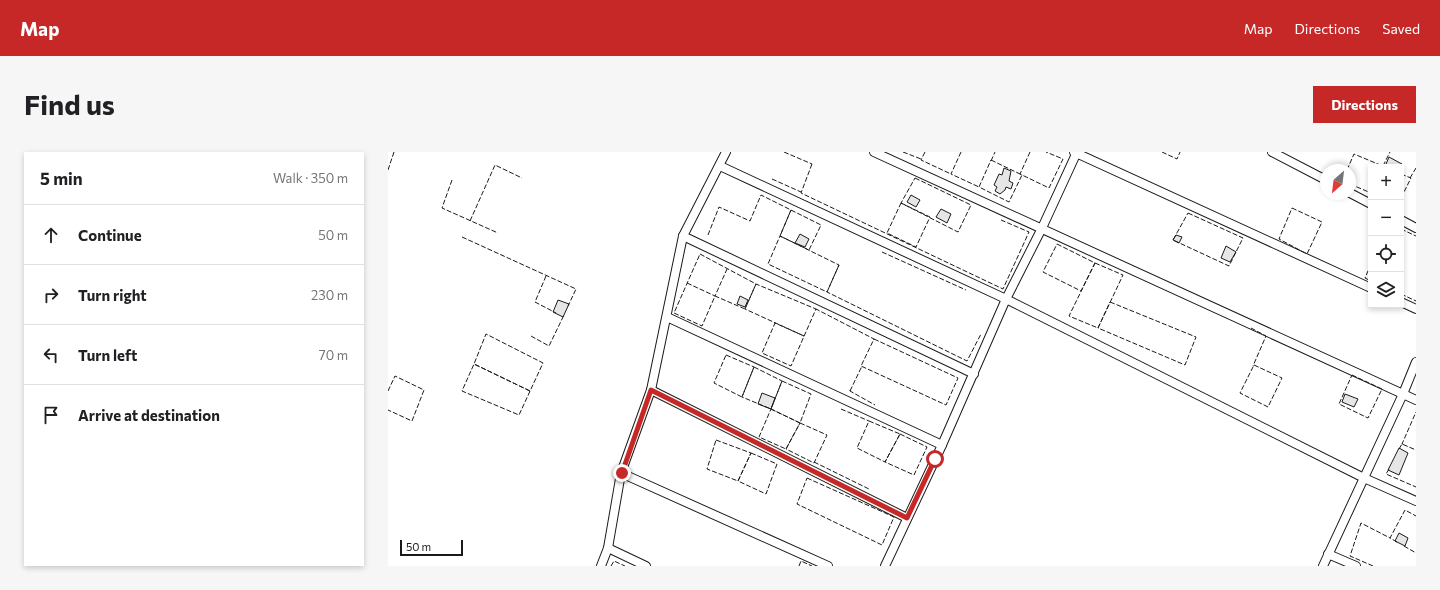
<!DOCTYPE html>
<html lang="en">
<head>
<meta charset="utf-8">
<style>
	body { margin:0; font-family:Commissioner,sans-serif; background:#f6f6f6; color:#202124 }
	.controls { position:absolute; right:12px; top:12px; display:grid; overflow:hidden; border-radius:0px; box-shadow:0 2px 6px #0003 }
	.controls button { width:36px; height:36px; display:grid; place-items:center; padding:0; border:0; border-bottom:1px solid #e0e0e0; background:#fff; color:#202124; font:20px sans-serif }
	.compass { position:absolute; left:932px; top:12px; width:36px; height:36px; border-radius:50%; background:#fff; box-shadow:0 2px 6px #0003; rotate:208deg }
	.scale { position:absolute; left:12px; bottom:10px; width:63px; box-sizing:border-box; padding-left:4px; border:2px solid #1a1a1a; border-top:0; font-size:11px; line-height:14px; white-space:nowrap; color:#1a1a1a; -webkit-text-stroke:3px #fff; paint-order:stroke }
	.stop { position:absolute; width:12px; height:12px; margin:-9px; border:3px solid #c62828; border-radius:50%; background:#fff }
	.stop.end { background:#c62828; border-color:#fff; box-shadow:0 1px 4px #0008 }
	.list { margin:0; padding:0; list-style:none }
	h2 { display:flex; justify-content:space-between; align-items:center; height:52px; margin:0; padding:0 16px; font-size:17px }
	h2 small { font-size:13px; font-weight:400; color:#757577 }
	.list li { display:grid; grid-template-columns:26px 1fr auto; gap:12px; align-items:center; box-sizing:border-box; height:60px; padding:0 16px; border-top:1px solid #e0e0e0 }
	.list b { display:block; font-size:15px; white-space:nowrap }
	.list em { font-size:13px; font-style:normal; color:#757577 }
	.icon { flex:none; width:22px; height:22px; fill:none; stroke:currentColor; stroke-width:2; stroke-linecap:round; stroke-linejoin:round }
	.map { position:relative; flex:none; width:1028px; height:414px; overflow:hidden; border-radius:0px }
	header { display:flex; align-items:center; gap:24px; box-sizing:border-box; height:56px; padding:0 20px; background:#c62828; color:#fff }
	header strong { font-size:19px }
	nav { display:flex; gap:22px; margin-inline-start:auto; font-size:14px }
	.intro { display:flex; align-items:center; justify-content:space-between; box-sizing:border-box; height:96px; padding:0 24px }
	h1 { margin:0; font-size:28px }
	.button { padding:10px 18px; border-radius:0px; background:#c62828; color:#fff; font-size:14px; font-weight:700 }
	main { display:flex; gap:24px; padding:0 24px }
	aside { flex:1; background:#fff; border-radius:0px; box-shadow:0 2px 6px #0003 }
	.map>svg:first-child { display:block }
	.building { fill:#e6e6e6; stroke:#1a1a1a }
	.lines { fill:none; stroke-linecap:round; stroke-linejoin:round }
	.minor-casing { stroke:#1a1a1a; stroke-width:10 }
	.minor { stroke:#fff; stroke-width:8 }
	.fence { stroke:#1a1a1a; stroke-width:1; stroke-dasharray:5 2; stroke-linecap:butt }
	.route { stroke:#c62828; stroke-width:5 }
</style>
</head>
<body>
<header>
<strong>Map</strong>
<nav><a>Map</a><a>Directions</a><a>Saved</a></nav>
</header>
<div class="intro"><h1>Find us</h1><a class="button">Directions</a></div>
<main>
<aside>
<h2>5 min<small>Walk · 350 m</small></h2>
<ul class="list">
<li><svg class="icon" aria-label="ahead" viewBox="0 0 24 24"><path d="M12 20V5M6 11l6-6 6 6"/></svg><div><b>Continue</b></div><em>50 m</em></li>
<li><svg class="icon" aria-label="right" viewBox="0 0 24 24"><path d="M7 20v-9h11M14 6l5 5-5 5"/></svg><div><b>Turn right</b></div><em>230 m</em></li>
<li><svg class="icon" aria-label="left" viewBox="0 0 24 24"><path d="M17 20v-9H6M10 6l-5 5 5 5"/></svg><div><b>Turn left</b></div><em>70 m</em></li>
<li><svg class="icon" aria-label="arrive" viewBox="0 0 24 24"><path d="M6 21V4h12l-3 4 3 4H6"/></svg><div><b>Arrive at destination</b></div></li>
</ul>
</aside>
<div class="map">
<svg width="1028" height="414" viewBox="0 0 1028 414">
	<rect width="100%" height="100%" fill="#fff"/>
	<!-- building -->
	<g class="building">
		<path d="M1001,5L1014,12L1013,15H1004L998,12Z"/>
		<path d="M616,16L623,19L621,29L625,31L623,37L618,35L617,38L612,42L607,39L609,35L606,33L611,22L614,23Z"/>
		<path d="M523,43L532,48L528,55L519,50Z"/>
		<path d="M553,57L563,62L559,71L548,65Z"/>
		<path d="M412,82L421,87L417,95L407,91Z"/>
		<path d="M788,83L794,85L791,91L785,88Z"/>
		<path d="M838,94L848,100L842,110L833,106Z"/>
		<path d="M352,144L360,148L357,155L349,152Z"/>
		<path d="M170,148L181,152L175,165L165,160Z"/>
		<path d="M374,241L387,246L383,257L370,252Z"/>
		<path d="M957,242L970,247L966,255L954,250Z"/>
		<path d="M1011,296L1020,301L1011,323L1000,318Z"/>
		<path d="M1011,381L1020,386L1017,394L1007,389Z"/>
	</g>
	<g class="lines">
		<defs>
			<g id="minor">
				<path d="M486,0L1028,248"/>
				<path d="M686,0L983,136"/>
				<path d="M884,0L938,28"/>
				<path d="M332,14L618,147L976,326L1028,349"/>
				<path d="M962,41L983,52"/>
				<path d="M1013,68L1028,76"/>
				<path d="M295,84L586,222"/>
				<path d="M1013,150L1028,157"/>
				<path d="M279,165L554,293"/>
				<path d="M263,238L519,366"/>
				<path d="M233,321L440,414"/>
				<path d="M220,396L258,414"/>
				<path d="M940,402L968,414"/>
				<path d="M213,414L220,396L233,321L263,238L295,84L338,0"/>
				<path d="M497,414L554,293L618,147L654,76L689,0"/>
				<path d="M935,414L1015,242L1028,210"/>
			</g>
		</defs>
		<!-- minor casing -->
		<use href="#minor" class="minor-casing"/>
		<!-- minor -->
		<use href="#minor" class="minor"/>
		<!-- fence -->
		<g class="fence">
			<path d="M396,0L424,12"/>
			<path d="M515,0L533,7"/>
			<path d="M537,0L533,8L563,22"/>
			<path d="M573,0L563,22L591,35V34"/>
			<path d="M642,0L632,22L661,36L675,7L658,0"/>
			<path d="M774,0L789,7L792,0"/>
			<path d="M603,8L634,23L621,50L591,35Z"/>
			<path d="M603,9L607,0"/>
			<path d="M424,12L413,41L615,137L641,80L613,68"/>
			<path d="M995,14L1002,0"/>
			<path d="M0,18L6,0"/>
			<path d="M959,18L966,2L997,15"/>
			<path d="M1013,22L1023,26L1013,46"/>
			<path d="M527,26L583,53L570,80L513,51Z"/>
			<path d="M1022,26L1028,16"/>
			<path d="M384,27L413,40"/>
			<path d="M64,28L54,56L110,81"/>
			<path d="M962,32L983,41"/>
			<path d="M513,51L542,65L528,95L499,81Z"/>
			<path d="M904,56L934,70L919,102L891,87Z"/>
			<path d="M403,58L433,73L421,98L392,84Z"/>
			<path d="M800,61L855,86L841,114L785,88Z"/>
			<path d="M82,69L107,13L134,26"/>
			<path d="M1013,77L1028,84"/>
			<path d="M320,83L331,55L362,69L373,43L403,58L392,84"/>
			<path d="M392,84L451,113L439,140L380,112Z"/>
			<path d="M74,85L188,137L180,154"/>
			<path d="M669,92L707,111L693,139L655,120Z"/>
			<path d="M494,100L578,138"/>
			<path d="M312,102L368,132L357,157L327,144L314,174L286,161Z"/>
			<path d="M707,111L735,123L710,176L681,164Z"/>
			<path d="M983,112L977,126L983,129"/>
			<path d="M451,113L439,140L579,209L593,182"/>
			<path d="M158,124L147,150L168,161"/>
			<path d="M299,131L327,144L339,117"/>
			<path d="M1013,142L1028,149"/>
			<path d="M722,150L808,185L797,213L710,176Z"/>
			<path d="M428,158V157L486,187V188"/>
			<path d="M863,176L878,184L865,214"/>
			<path d="M143,184L161,194L176,163"/>
			<path d="M416,184L357,157L368,132L428,157L403,214L374,201L387,171L416,184"/>
			<path d="M486,187L570,226L558,253L473,214Z"/>
			<path d="M338,203L366,215L354,245L326,231Z"/>
			<path d="M866,213L894,226L880,255L852,241Z"/>
			<path d="M366,215L394,229L383,257L354,245Z"/>
			<path d="M964,223L994,237L980,266L951,252Z"/>
			<path d="M394,229L423,242L412,271L383,257Z"/>
			<path d="M462,238V239L487,253"/>
			<path d="M0,239L7,224L36,238L24,269L0,258"/>
			<path d="M142,239L86,212L74,239L131,263L155,211L98,182L86,212L142,239"/>
			<path d="M462,239L474,214"/>
			<path d="M383,257L412,271L398,297L371,285Z"/>
			<path d="M453,257L481,269"/>
			<path d="M481,269L512,282L497,310L469,296Z"/>
			<path d="M412,271L439,283L426,311L398,297Z"/>
			<path d="M512,282L539,295L526,323L497,310Z"/>
			<path d="M328,288L363,301L350,329L319,317Z"/>
			<path d="M1015,292H1014L1028,260"/>
			<path d="M1011,297L1014,292L1028,298"/>
			<path d="M363,301L389,312L378,342L350,329Z"/>
			<path d="M426,310L481,337"/>
			<path d="M1001,317L998,322L1028,335"/>
			<path d="M419,326L506,365L494,393L409,352Z"/>
			<path d="M1009,390L1002,386L1017,358L1028,364"/>
			<path d="M1016,394L1028,401"/>
			<path d="M223,414L226,409L237,414"/>
			<path d="M411,414L413,409L424,414"/>
			<path d="M985,414L962,404L973,371L1002,386"/>
		</g>
	</g>
	<g class="lines">
		<!-- route -->
		<path class="route" d="M234,321L263,238L519,366L547,307"/>
	</g>
</svg>
<div class="controls">
<button>+</button>
<button>−</button>
<button><svg class="icon" aria-label="locate" viewBox="0 0 24 24"><circle cx="12" cy="12" r="6"/><path d="M12 2v4M12 18v4M2 12h4M18 12h4"/></svg></button>
<button><svg class="icon" aria-label="layers" viewBox="0 0 24 24"><path d="M12 4l9 5-9 5-9-5zM3 14l9 5 9-5"/></svg></button>
</div>
<svg class="compass" viewBox="-18 -18 36 36"><path d="M0-13l5 13h-10z" fill="#e53935"/><path d="M0 13l5-13h-10z" fill="#757577"/></svg>
<div class="scale">50 m</div>
<div class="stop" style="left:547px;top:307px"></div>
<div class="stop end" style="left:234px;top:321px"></div>
</div>
</main>
</body>
</html>
